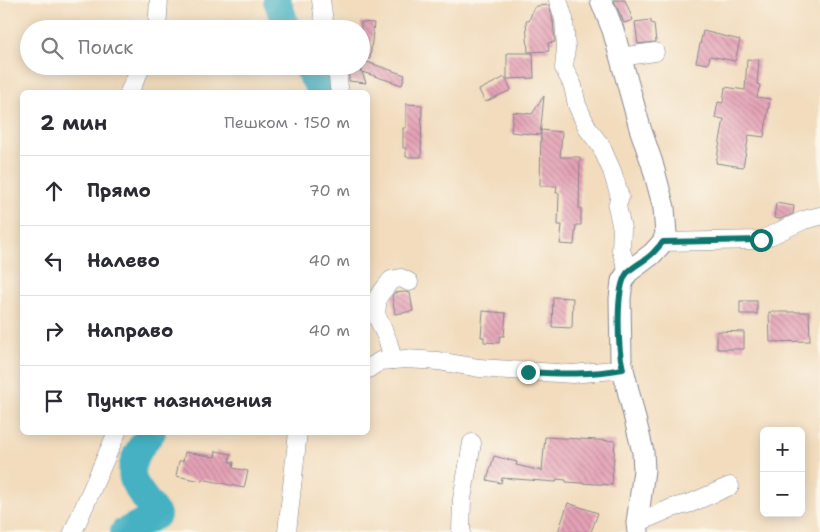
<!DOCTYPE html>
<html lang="ru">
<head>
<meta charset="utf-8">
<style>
	body { margin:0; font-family:"Shantell Sans",sans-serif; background:#f7f7f7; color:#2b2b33 }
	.controls { position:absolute; right:15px; bottom:15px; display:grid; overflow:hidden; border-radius:8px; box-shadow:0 2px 12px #0003 }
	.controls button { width:45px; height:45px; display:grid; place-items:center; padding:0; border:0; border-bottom:1px solid #e1e1e2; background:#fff; color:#2b2b33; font:25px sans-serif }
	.stop { position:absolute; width:15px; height:15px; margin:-11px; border:4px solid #0f766e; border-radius:50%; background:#fff }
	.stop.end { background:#0f766e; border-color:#fff; box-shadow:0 1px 5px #0008 }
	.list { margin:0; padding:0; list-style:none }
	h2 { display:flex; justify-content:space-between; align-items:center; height:65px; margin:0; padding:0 20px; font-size:21px }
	h2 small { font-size:16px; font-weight:400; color:#7c7c81 }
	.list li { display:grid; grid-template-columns:32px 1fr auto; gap:15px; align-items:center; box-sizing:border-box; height:70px; padding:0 20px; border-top:1px solid #e1e1e2 }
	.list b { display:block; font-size:19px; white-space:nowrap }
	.list em { font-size:16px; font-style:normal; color:#7c7c81 }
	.icon { flex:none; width:28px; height:28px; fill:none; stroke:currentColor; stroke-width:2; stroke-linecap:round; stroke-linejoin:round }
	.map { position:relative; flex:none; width:820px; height:532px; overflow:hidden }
	.search { position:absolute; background:#fff; box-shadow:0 2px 12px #0003; left:20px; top:20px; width:350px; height:55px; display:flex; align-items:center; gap:12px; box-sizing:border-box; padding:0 18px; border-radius:28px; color:#7c7c81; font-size:19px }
	.panel { position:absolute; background:#fff; box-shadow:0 2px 12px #0003; left:20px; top:90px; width:350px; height:345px; border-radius:8px }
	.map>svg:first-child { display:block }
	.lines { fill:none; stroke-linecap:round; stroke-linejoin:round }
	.river { stroke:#45b1c2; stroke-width:28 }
	.building { fill:url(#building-back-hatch) }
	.minor-casing { stroke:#86868e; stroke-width:19 }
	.tertiary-casing { stroke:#86868e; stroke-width:23 }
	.minor { stroke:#fff; stroke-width:18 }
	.tertiary { stroke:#fff; stroke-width:21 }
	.route { stroke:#0f766e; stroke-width:6 }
</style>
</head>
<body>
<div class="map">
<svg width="820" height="532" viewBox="0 0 820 532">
	<defs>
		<pattern id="building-back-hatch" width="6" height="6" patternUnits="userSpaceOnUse" patternTransform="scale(1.25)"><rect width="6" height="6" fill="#e5a1b5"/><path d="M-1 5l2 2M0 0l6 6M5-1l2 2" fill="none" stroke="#b98496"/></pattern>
	</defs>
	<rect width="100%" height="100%" fill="#fbf7ec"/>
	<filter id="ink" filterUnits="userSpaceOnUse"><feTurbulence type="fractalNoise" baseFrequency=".02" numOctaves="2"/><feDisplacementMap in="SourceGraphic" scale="10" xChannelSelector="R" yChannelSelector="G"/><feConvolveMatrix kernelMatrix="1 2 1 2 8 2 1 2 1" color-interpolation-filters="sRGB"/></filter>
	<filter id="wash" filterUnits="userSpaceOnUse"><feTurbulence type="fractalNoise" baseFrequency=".0096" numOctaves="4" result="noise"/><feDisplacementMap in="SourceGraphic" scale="20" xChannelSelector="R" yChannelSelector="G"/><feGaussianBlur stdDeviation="1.12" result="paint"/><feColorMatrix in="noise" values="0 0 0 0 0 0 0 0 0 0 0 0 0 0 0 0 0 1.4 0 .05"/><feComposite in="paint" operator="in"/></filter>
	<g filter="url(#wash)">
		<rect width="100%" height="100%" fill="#f2dcbd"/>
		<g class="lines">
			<!-- river -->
			<g class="river">
				<path d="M277,0L287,29"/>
				<path d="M306,66L322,92"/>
				<path d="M124,532L157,515C151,506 138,491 134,482C127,465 141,445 152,432"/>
			</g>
		</g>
		<g id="blocks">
			<!-- building -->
			<g class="building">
				<path d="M614,0H625L633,20L624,23Z"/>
				<path d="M549,5L553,21L555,42L548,43L549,51L528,52L526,21H529L533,9L537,6Z"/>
				<path d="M651,20V23L654,24L656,42L638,44L635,22Z"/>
				<path d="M361,22L374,23L370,59H361Z"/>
				<path d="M703,31L740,40L735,61L710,56L708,64L696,62Z"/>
				<path d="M507,53H533L534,78L507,79Z"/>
				<path d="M747,59L759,60L757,84L760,85L757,97L770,99L764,137L749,135L743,167L716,163L724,119L715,118L718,102L723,103L725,87L745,90Z"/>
				<path d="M361,60L405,75L402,85L362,72L366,83L349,81V66H359L361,72Z"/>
				<path d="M505,77L511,90L485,102L479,90Z"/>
				<path d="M544,96L540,135L511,132L513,112L532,114Z"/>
				<path d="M406,104L422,105L421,157H406V148H403V128H406Z"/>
				<path d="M541,130L562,132L560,157H580L579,208H581V225H576L574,245L560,244L562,225H558L559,193H556L557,186H540Z"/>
				<path d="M776,203L794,206L793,214L780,219L774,218Z"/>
				<path d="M405,292L410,293L413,311L395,314L392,296L394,293Z"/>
				<path d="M553,297L573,298L572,328L552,327Z"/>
				<rect x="740" y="301" width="17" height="13"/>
				<path d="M483,311L506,313L504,336H500L499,343L484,342V337H481Z"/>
				<path d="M769,312H809L810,341L770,342Z"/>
				<path d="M717,331L744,332V349H717Z"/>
				<path d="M545,437L615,441L612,485L566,482V480L557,479L556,482L502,478L501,483L487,480L494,456L517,462L516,465L542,471Z"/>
				<path d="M216,451L231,454L229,462H234L233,468L248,471L244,488L202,479V481L176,476L179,461H183L185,452L215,457Z"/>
				<path d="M568,503L598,513L591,532H558Z"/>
			</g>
		</g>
	</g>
	<g filter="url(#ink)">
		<use href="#blocks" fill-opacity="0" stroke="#86868e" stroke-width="1"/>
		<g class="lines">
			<defs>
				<g id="minor">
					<path d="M321,0L325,29"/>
					<path d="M558,0L564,19L566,48L564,68L573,86L577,105L588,129L601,146L612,171L620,197L617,206L622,229L621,250L628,272"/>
					<path d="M157,29L159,0"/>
					<path d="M620,57L655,52"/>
					<path d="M337,66L339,88"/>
					<path d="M129,92L142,66"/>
					<path d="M663,242L761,240L804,220L820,216"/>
					<path d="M393,360L388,341L376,314L378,297L391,280L401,278L409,282"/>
					<path d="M368,369L380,361L406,359L438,361L479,368L573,374L623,369"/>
					<path d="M637,523L672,508L691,503L730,486"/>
					<path d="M73,532L117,432"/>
					<path d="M287,532L298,432"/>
					<path d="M461,532L462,499L472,443"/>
				</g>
				<path id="tertiary" d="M601,0L613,30L640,128L652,163L664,208L666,234L663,242L652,254L628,272L622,281L620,299L621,361L643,452L644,470L637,523L638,532"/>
			</defs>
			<!-- minor casing -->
			<use href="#minor" class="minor-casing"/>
			<!-- tertiary casing -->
			<use href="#tertiary" class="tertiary-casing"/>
			<!-- minor -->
			<use href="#minor" class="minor"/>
			<!-- tertiary -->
			<use href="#tertiary" class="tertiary"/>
		</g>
	</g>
	<g class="lines" filter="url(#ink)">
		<!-- route -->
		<path class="route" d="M528,372C560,374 591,375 623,369C618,350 615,288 627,273C634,265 645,261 652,254C656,250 659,246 663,242L761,240"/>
	</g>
</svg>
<div class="controls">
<button>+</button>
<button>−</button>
</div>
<div class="stop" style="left:761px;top:240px"></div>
<div class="stop end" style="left:528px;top:372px"></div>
<div class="search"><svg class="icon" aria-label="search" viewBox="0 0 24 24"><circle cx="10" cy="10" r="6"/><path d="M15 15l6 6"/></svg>Поиск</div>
<section class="panel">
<h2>2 мин<small>Пешком · 150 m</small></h2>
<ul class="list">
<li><svg class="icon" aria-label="ahead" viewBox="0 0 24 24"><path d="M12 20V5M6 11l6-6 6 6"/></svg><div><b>Прямо</b></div><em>70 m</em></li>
<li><svg class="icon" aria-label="left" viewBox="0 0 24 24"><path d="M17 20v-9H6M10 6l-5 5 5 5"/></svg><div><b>Налево</b></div><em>40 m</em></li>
<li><svg class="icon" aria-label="right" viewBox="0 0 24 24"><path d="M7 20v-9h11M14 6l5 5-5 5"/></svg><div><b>Направо</b></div><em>40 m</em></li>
<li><svg class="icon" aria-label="arrive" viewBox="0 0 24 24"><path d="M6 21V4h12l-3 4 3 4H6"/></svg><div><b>Пункт назначения</b></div></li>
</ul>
</section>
</div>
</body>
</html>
